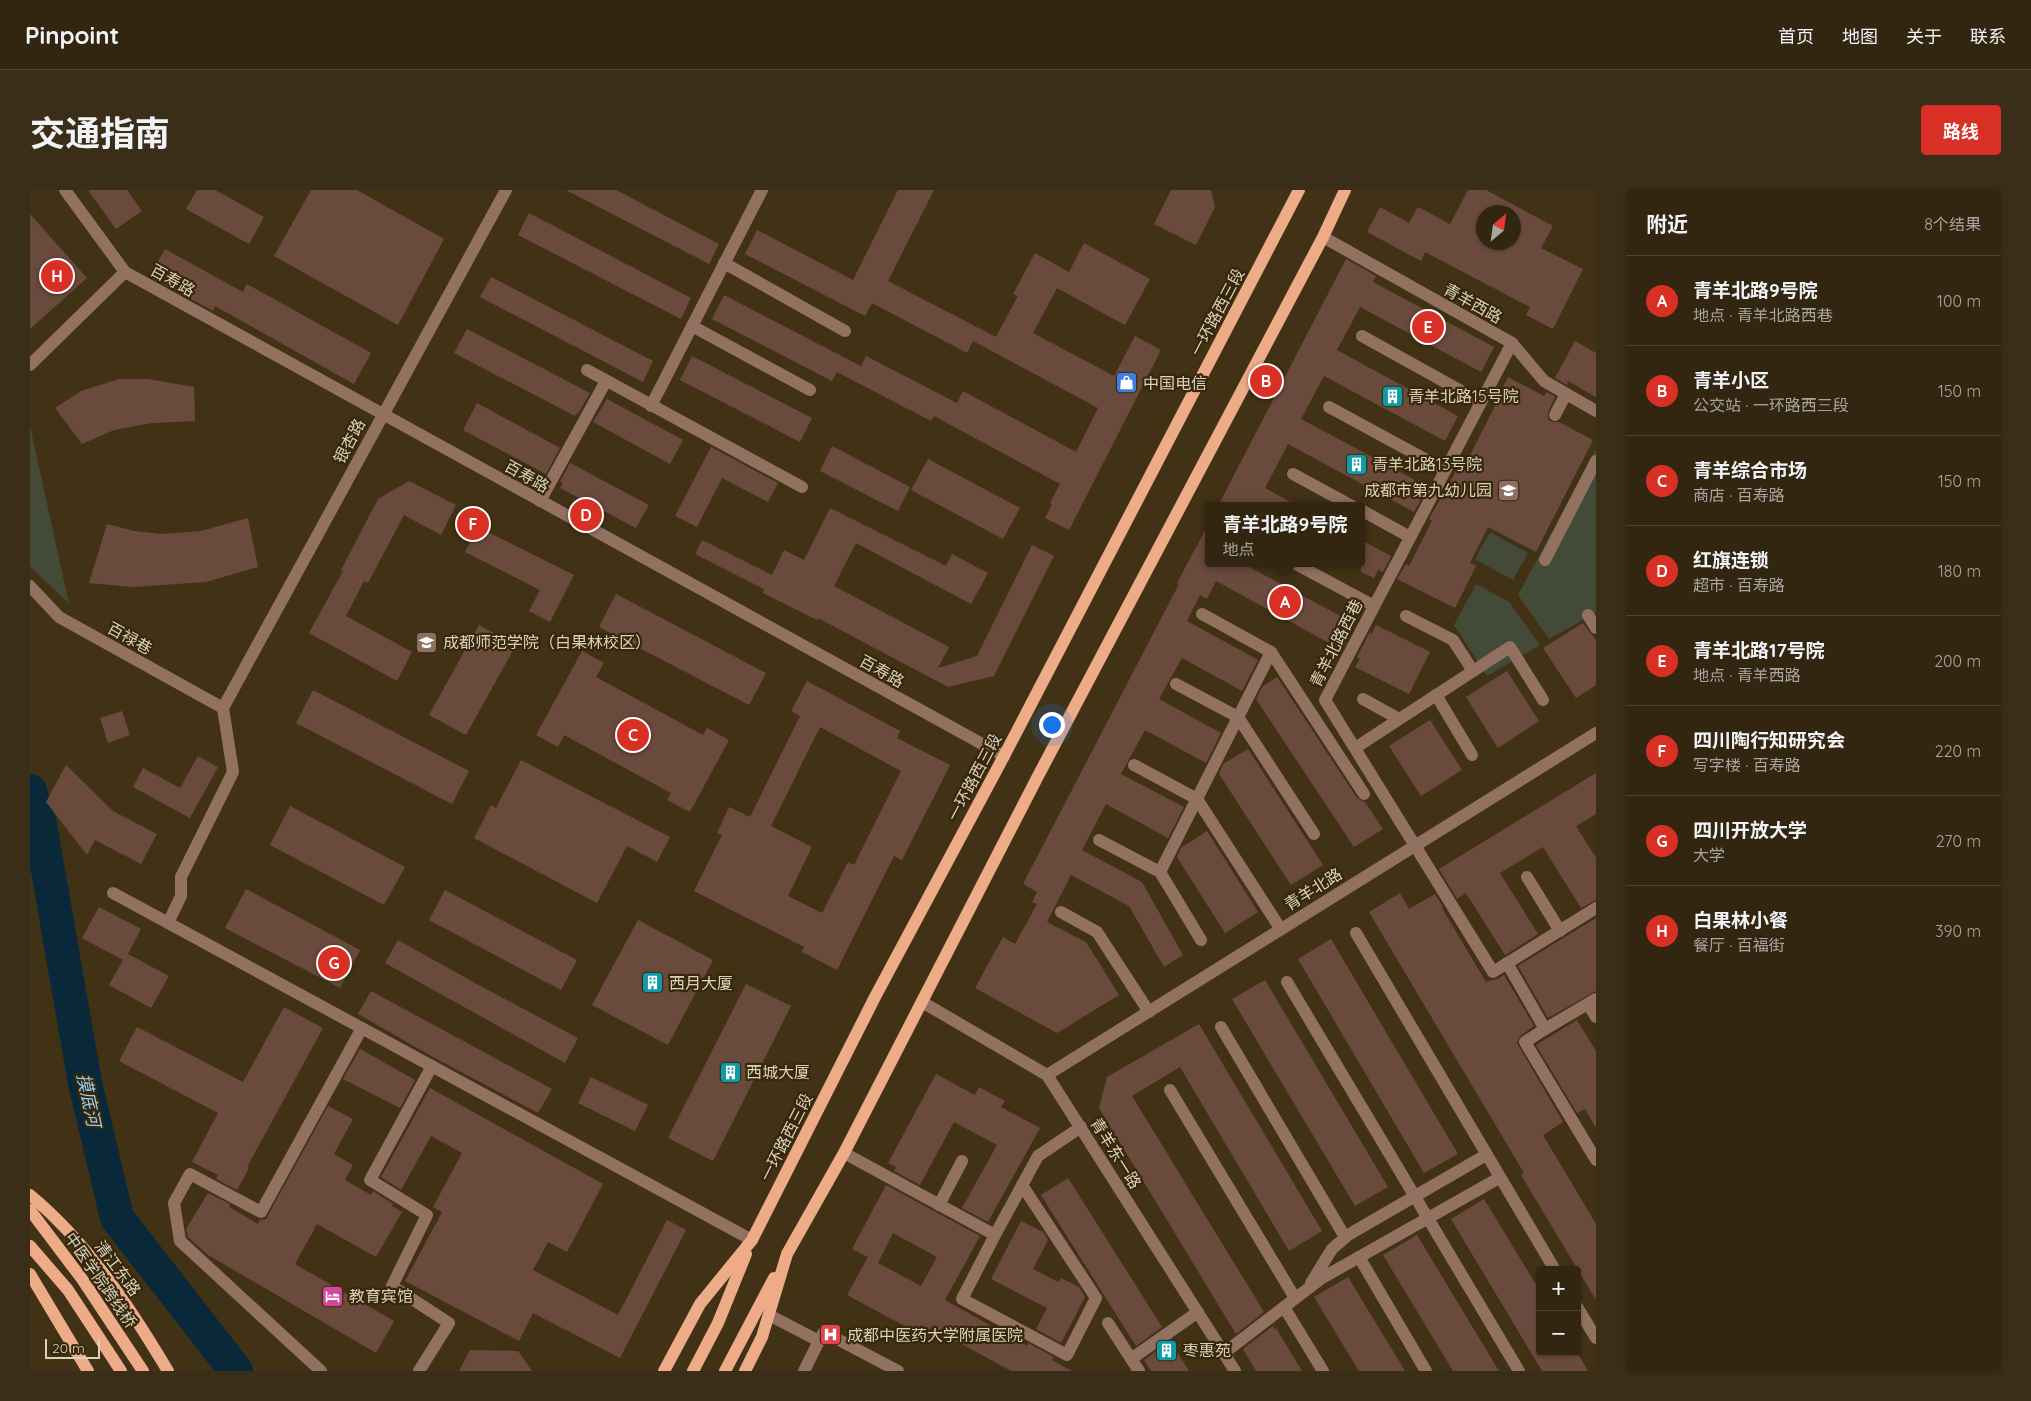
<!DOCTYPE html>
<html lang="zh">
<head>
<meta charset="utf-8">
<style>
	body { margin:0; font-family:Quicksand,"Noto Sans SC",sans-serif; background:#3a2e19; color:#f1f3f6 }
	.controls { position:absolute; right:15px; bottom:15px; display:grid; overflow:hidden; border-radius:5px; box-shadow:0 1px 4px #0004 }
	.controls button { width:45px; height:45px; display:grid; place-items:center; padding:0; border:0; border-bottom:1px solid #4d4330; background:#322610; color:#f1f3f6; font:25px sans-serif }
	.compass { position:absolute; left:1446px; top:15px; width:45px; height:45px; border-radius:50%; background:#322610; box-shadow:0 1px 4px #0004; rotate:29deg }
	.scale { position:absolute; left:15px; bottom:12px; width:55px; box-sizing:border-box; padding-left:5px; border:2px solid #dbd1c0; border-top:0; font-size:14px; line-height:18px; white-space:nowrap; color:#dbd1c0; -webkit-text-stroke:4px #37280a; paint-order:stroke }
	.you { position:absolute; left:1021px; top:534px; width:18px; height:18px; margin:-12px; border:4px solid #fff; border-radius:50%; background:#1a73e8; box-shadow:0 0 0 8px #1a73e833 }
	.badge { display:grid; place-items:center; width:32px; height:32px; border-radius:50%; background:#d93025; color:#fff; font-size:16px; font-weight:700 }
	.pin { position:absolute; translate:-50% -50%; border:2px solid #fff; box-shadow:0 1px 5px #0006 }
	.popup { position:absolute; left:1175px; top:312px; width:160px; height:65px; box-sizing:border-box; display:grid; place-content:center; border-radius:5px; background:#322610; filter:drop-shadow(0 1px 4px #0005); font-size:16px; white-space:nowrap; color:#a8a59f }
	.popup b { font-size:19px; color:#f1f3f6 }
	.popup::after { content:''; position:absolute; left:50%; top:100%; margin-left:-10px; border:10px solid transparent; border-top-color:#322610 }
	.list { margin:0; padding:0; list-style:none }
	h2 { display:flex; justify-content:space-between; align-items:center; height:65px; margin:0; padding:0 20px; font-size:21px }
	h2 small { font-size:16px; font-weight:400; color:#a8a59f }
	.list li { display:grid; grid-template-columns:32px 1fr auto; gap:15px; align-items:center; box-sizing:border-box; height:90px; padding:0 20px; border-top:1px solid #4d4330 }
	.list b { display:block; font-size:19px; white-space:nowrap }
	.list p { margin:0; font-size:16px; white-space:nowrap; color:#a8a59f }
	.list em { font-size:16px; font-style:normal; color:#a8a59f }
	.map { position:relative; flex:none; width:1566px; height:1181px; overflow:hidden; border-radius:5px }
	header { display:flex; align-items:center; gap:30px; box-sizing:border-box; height:70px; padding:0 25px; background:#322610; border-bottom:1px solid #4d4330 }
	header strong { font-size:24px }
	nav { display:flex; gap:28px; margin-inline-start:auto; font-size:18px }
	.intro { display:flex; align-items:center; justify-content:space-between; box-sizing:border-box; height:120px; padding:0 30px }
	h1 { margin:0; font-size:35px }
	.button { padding:12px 22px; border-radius:5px; background:#d93025; color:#fff; font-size:18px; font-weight:700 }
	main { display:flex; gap:30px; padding:0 30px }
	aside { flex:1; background:#322610; border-radius:5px; box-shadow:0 1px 4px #0004 }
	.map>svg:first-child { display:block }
	.green { fill:#434a38 }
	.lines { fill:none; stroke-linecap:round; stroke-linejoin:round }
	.river { stroke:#09293a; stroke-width:34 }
	.building { fill:#6b4a3e; fill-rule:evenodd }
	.minor { stroke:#927160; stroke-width:12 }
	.major { stroke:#eeab88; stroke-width:12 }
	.labels { text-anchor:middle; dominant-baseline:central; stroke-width:4.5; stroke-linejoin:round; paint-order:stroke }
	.street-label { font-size:16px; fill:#dbd1c0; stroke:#37280a }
	.poi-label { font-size:16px; fill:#dbd1c0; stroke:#37280a; text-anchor:start }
	.water-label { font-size:18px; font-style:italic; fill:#94cef3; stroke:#37280a }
</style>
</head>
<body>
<header>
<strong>Pinpoint</strong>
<nav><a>首页</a><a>地图</a><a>关于</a><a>联系</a></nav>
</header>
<div class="intro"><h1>交通指南</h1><a class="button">路线</a></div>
<main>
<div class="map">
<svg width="1566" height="1181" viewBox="0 0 1566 1181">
	<rect width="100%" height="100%" fill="#423215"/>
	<!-- green -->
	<g class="green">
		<path d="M0,236L39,414L0,376Z"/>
		<path d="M1566,259V423L1519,449L1488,405Z"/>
		<path d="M1460,342L1498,363L1483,390L1445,369Z"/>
		<path d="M1446,394L1479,412L1510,455L1457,486L1424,435Z"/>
	</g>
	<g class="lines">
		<!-- river -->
		<path class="river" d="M0,601L10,635L55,893L87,1028L206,1181"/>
	</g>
	<!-- building -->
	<g class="building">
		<path d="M58,0H97L112,21L86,39Z"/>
		<path d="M167,0H185L234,27L219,54L156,19Z"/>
		<path d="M281,0H327L414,49L368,135L244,66Z"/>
		<path d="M536,0H586L689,54L679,74Z"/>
		<path d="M868,0H904L858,91L966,147L988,106L983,104L1005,63L1039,82L1054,53L1120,89L1095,135L1027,98L1003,143L1084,186L1105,146L1131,160L1039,340L1015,328L1022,314L1020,313L1030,294L904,226L901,231L807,182L802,191L682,129L694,105L831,176L836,166L927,213L933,201L1046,262L1068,218L943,151L937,163L842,113L835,126L715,64L727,40L823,90Z"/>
		<path d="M1141,0H1181L1185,17L1166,55L1124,34Z"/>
		<path d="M1438,0H1456L1523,36L1511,58L1553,79L1523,139L1496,125L1500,117L1395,62L1391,71L1337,42L1350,17L1379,33L1388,17L1420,34ZM1454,22H1484V52H1454Z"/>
		<path d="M499,23L661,108L651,129L488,45Z"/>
		<path d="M0,24L57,88L0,139Z"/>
		<path d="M135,59L213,102L217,94L341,163L324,194L185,116L183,121L120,86Z"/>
		<path d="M1316,69L1346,86L1343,92L1464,157L1451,182L1330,117L1307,160L1428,226L1415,251L1294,186L1271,229L1398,297L1384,322L1258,254L1235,298L1268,316H1188Z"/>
		<path d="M461,87L623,171L613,192L450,107Z"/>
		<path d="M437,139L560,203L548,224L546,223L545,226L424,163Z"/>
		<path d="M1545,151L1566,163V207L1538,191L1537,195L1525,188Z"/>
		<path d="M662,166L782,228L770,252L650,190Z"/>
		<path d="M1478,187L1514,206L1517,202L1525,207L1518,222V230L1522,232H1529L1563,250L1506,362L1458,337L1440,373L1446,376L1425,418L1367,389L1376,374L1379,376L1402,331L1399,329L1430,274L1434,277L1467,212L1466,211Z"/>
		<path d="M89,189H118L164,197L165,231L122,233L84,240L52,254L25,218L51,201Z"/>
		<path d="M577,209L653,250L640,274L563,232Z"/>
		<path d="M447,213L530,258L516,284L433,240Z"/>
		<path d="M802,256L880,297L868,321L790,281Z"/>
		<path d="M681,257L748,293L738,312L692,288L667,337L645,326Z"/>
		<path d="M898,269L990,318L973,349L881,300Z"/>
		<path d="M540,273L619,315L606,338L530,298L533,293L530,292Z"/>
		<path d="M379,291L426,315L411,345L374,325L338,393L334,391L316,426L382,462L367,491L279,443L313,381L311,380L348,309Z"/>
		<path d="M800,318L916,376L922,364L958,383L941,414L826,353L804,396L919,457L908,478L947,466L1002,355L1024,366L964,486L918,497L788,428L787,430L733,403L734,399L665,364L672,350L742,385L754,360L774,370Z"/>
		<path d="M218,328L228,377L176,392L103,397L59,393L77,334L104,341L132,344L171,341Z"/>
		<path d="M1179,333V373H1212L1325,434L1312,460L1186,391L1177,409L1170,405L1157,431L1228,470L1212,501L1152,468L1129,509L1191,543L1176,573L1115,540L1091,584L1154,617L1138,648L1076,614L1052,660L1112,692L1153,765L1134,777L1099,716L1041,685L1017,732L1056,752L1089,805L1027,843L945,798L973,747L985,754L1007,714L1002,712L1007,702L993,694L1149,394L1147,393Z"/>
		<path d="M448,337L544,385L520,432L499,421L510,400L435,362Z"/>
		<path d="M1331,350L1361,366L1353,382L1348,380L1344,388L1331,382Z"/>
		<path d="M586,404L736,483L719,515L569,437Z"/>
		<path d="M1553,433L1566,450V495L1546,508L1513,458Z"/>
		<path d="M449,435L486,455L436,545L399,525Z"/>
		<path d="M1346,435L1400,462L1379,504L1325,477L1330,469L1327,467L1340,442L1342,444Z"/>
		<path d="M552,461L574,473L566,487L673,545L677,538L699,550L660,622L637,610L641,603L534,545L528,557L506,545Z"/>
		<path d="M1477,481L1509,531L1468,558L1436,507Z"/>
		<path d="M1247,487L1327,608L1335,612L1353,639L1324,657L1226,509L1233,496Z"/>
		<path d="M777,491L870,541L867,548L920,575L872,670L864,666L807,780L772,762L774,757L664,701L692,645L687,643L699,617L720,627L770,526L761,521ZM790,537L871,581L824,675L818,672L792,723L758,706L782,657L741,636Z"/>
		<path d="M283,500L439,581L422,614L266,533Z"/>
		<path d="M92,521L100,545L78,553L70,528Z"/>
		<path d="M1400,530L1432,580L1391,606L1359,556Z"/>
		<path d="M1218,559L1293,675L1261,695L1189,584L1193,574Z"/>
		<path d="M168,566L188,577L160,628L103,597L113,578L150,598Z"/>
		<path d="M491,570L640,647L627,672L597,656L567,713L444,648L461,615L466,618Z"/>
		<path d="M36,575L83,621L127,644L111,674L65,650L57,665L16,612Z"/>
		<path d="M1566,583V624L1546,636L1566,668V710L1551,718L1513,657L1470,683L1508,744L1475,765L1436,703L1427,709L1409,679Z"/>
		<path d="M260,616L375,677L354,715L240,655Z"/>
		<path d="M1177,641L1228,722L1195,743L1147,667L1151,658Z"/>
		<path d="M216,699L330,760L310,798L195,738Z"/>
		<path d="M415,700L547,770L531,800L399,730Z"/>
		<path d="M1370,703L1379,719L1405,704L1413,717L1412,718L1456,792L1467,789L1474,785L1504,836L1490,846L1487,853L1533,932L1513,945L1566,1034V1110L1491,985L1494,983L1339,722Z"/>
		<path d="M69,717L111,739L98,764L139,786L121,818L79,795L93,770L52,748Z"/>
		<path d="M1566,728V801L1518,828L1488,776Z"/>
		<path d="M608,730L683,770L638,855L562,815Z"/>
		<path d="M1301,749L1428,964L1394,983L1268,769Z"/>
		<path d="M368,750L445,793L548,848L535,873L355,773Z"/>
		<path d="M1235,790L1358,997L1325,1016L1202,809Z"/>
		<path d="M716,794L761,816L683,971L638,948Z"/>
		<path d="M341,801L522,899L508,923L405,868L328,824Z"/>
		<path d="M254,817L293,838L217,977L219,978L207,1000L186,989L188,985L162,972L188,923L89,871L107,837L213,892Z"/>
		<path d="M1547,830L1566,861V938L1555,919L1547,923L1506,855Z"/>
		<path d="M1169,834L1292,1041L1259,1061L1150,877L1102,906L1234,1122L1206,1144L1069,918L1077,887Z"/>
		<path d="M330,859L385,890L370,918L313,889Z"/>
		<path d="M906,884L945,905L949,897L975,911L971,917L1010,938L958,1032L932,1018L967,955L924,932L890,995L864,981L866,977L858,973Z"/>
		<path d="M561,887L618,915L605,941L548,913Z"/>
		<path d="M400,898L573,994L537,1062L518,1052L503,1080L588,1125L637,1030L656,1040L590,1168L503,1123L489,1151L375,1091L412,1022L403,1017L432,963L401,946L371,1000L351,987Z"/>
		<path d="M298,916L323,929L304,964L323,975L315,990L341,1005L343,1001L363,1014L362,1016L372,1022L346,1067L287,1034L265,1074L364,1131L346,1163L178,1065L158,1047L156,1039L178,1003L200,1014L199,1017L228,1034L230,1030L236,1029Z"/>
		<path d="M1038,988L1132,1137L1106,1156L1011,1005Z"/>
		<path d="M856,995L950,1046L915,1110L997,1156L998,1153L1024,1167L1022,1170L1042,1181H981L901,1137L895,1147L817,1105L838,1067L822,1059ZM863,1043L907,1067L891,1096L848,1073Z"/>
		<path d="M1454,1009L1510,1101V1162H1547L1558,1181H1512L1421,1029Z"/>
		<path d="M991,1031L1013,1042L1018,1050L1003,1079L1028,1092L1031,1088L1049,1097L1055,1107L1031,1153L1006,1139L1017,1118L961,1089Z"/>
		<path d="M1387,1045L1469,1181H1423L1353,1065Z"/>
		<path d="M1318,1087L1375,1181H1329L1284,1107Z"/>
		<path d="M1243,1136L1244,1139L1246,1138L1272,1181H1226L1213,1159Z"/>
		<path d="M1140,1151L1159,1181H1121L1114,1170Z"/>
		<path d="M440,1160L488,1161L502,1181H429Z"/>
	</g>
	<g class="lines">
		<!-- minor -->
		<g class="minor">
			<path d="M35,0L95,82L974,566"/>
			<path d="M1293,47L1482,153L1514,191L1566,221"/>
			<path d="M694,73L815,141"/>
			<path d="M662,136L780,200"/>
			<path d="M1332,146L1451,212"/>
			<path d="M1482,153L1295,510L1463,782L1566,718"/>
			<path d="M0,175L95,82"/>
			<path d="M557,180L772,297"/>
			<path d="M621,216L732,0"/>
			<path d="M1299,217L1415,280"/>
			<path d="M1525,225L1536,204"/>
			<path d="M1263,284L1322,316"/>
			<path d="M510,311L576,191"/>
			<path d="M1331,320L1380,347"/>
			<path d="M1515,370L1566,271"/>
			<path d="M1264,373L1344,416"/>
			<path d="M0,396L29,427L193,518"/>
			<path d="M1172,424L1241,462"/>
			<path d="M1558,425L1566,438"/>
			<path d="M1376,426L1423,450L1443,481"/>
			<path d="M1146,494L1208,527L1284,644"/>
			<path d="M1406,505L1442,565"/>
			<path d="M1333,509L1369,529"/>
			<path d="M193,518L476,0"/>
			<path d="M1325,558L1480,457L1513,510"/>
			<path d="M1104,575L1167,609L1250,738"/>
			<path d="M1069,650L1130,682L1171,750"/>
			<path d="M1130,682L1241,462L1334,604"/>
			<path d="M1497,687L1530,741"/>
			<path d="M83,703L722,1050"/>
			<path d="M1031,722L1067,742L1119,822"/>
			<path d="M138,733L151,706V687L203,582L193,518"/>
			<path d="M1326,743L1525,1080"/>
			<path d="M1477,773L1515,839L1566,809"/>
			<path d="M1257,792L1489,1181"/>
			<path d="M892,812L1017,885L1205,1181"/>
			<path d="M1558,814L1566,827"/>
			<path d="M1191,837L1315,1047"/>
			<path d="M1515,839L1495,852L1566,970"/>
			<path d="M1017,885L1566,543"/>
			<path d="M1140,900L1265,1108"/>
			<path d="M814,963L965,1045L1008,966L1051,937"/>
			<path d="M909,1015L932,971"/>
			<path d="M965,1045L932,1109L1037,1165L1066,1108L992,995"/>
			<path d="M1329,1067L1396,1181"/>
			<path d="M1281,1093L1302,1059L1318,1045L1456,965"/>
			<path d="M1254,1117L1293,1181"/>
			<path d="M1547,1117L1566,1148"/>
			<path d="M739,1125L789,1151L774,1181"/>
			<path d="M1078,1133L1109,1181"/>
			<path d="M789,1151L794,1142L868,1181"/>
			<path d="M1194,1163L1292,1088L1469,988"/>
			<path d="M1101,1169L1168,1122"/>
			<path d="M291,1181L150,1051L144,1013L160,984L231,1022L332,838"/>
			<path d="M389,1181L419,1133L362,1096L397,1025L340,990L402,876"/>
		</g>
		<!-- major -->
		<g class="major">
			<path d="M0,1005C58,1053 99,1116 138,1181"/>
			<path d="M0,1020L52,1089L113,1181"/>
			<path d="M0,1056L38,1100L91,1181"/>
			<path d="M0,1084L58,1181"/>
			<path d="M634,1181L670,1114L722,1050L845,807L974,566L1269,0"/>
			<path d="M663,1181L688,1133L716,1064"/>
			<path d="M695,1181L744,1088"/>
			<path d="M715,1181L732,1147L757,1064L814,963L1007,588L1293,47L1315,0"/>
		</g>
	</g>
	<!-- icons -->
	<defs>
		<symbol id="shop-square" viewBox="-11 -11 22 22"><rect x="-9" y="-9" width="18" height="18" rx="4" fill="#3f7fe0" stroke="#37280a"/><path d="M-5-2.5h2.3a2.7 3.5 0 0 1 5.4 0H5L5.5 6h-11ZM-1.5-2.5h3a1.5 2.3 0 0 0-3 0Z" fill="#fff"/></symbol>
		<symbol id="building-square" viewBox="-11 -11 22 22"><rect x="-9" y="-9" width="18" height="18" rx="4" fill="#0f9aa8" stroke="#37280a"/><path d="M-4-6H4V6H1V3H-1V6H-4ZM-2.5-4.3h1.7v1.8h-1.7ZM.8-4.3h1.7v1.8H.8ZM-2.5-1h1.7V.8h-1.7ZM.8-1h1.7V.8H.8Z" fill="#fff"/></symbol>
		<symbol id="school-square" viewBox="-11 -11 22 22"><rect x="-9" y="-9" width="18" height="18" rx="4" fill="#8d6e63" stroke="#37280a"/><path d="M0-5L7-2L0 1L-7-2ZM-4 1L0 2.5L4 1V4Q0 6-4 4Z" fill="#fff"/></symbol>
		<symbol id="university-square" viewBox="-11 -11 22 22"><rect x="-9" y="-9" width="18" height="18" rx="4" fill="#8d6e63" stroke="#37280a"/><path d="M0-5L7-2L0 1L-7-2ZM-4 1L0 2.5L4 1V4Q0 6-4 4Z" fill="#fff"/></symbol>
		<symbol id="hotel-square" viewBox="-11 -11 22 22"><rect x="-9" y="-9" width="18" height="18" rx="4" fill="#d1479c" stroke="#37280a"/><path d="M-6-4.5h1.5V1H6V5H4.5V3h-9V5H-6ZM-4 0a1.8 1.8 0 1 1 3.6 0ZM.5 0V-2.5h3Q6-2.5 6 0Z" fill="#fff"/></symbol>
		<symbol id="hospital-square" viewBox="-11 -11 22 22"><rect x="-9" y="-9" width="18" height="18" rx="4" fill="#e0444e" stroke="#37280a"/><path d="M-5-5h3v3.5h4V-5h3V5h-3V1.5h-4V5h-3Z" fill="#fff"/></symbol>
	</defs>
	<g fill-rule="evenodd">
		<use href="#shop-square" x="1084" y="180" width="25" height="25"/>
		<use href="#building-square" x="1350" y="194" width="25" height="25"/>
		<use href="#building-square" x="1314" y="262" width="25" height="25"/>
		<use href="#school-square" x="1466" y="288" width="25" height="25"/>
		<use href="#university-square" x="384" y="440" width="25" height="25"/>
		<use href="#building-square" x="610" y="780" width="25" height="25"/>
		<use href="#building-square" x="688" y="870" width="25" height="25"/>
		<use href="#hotel-square" x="290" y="1094" width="25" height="25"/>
		<use href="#hospital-square" x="788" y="1132" width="25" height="25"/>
		<use href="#building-square" x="1124" y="1148" width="25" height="25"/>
	</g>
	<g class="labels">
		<!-- street labels -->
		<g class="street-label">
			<text transform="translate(143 90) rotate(29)">百寿路</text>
			<text transform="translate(1443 113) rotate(29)">青羊西路</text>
			<text transform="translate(1187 122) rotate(-62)">一环路西三段</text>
			<text transform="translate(319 251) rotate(-62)">银杏路</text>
			<text transform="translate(497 286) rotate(29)">百寿路</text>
			<text transform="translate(100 448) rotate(29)">百禄巷</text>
			<text transform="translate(1306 453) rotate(-63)">青羊北路西巷</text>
			<text transform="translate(852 481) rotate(29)">百寿路</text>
			<text transform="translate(944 587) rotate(-62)">一环路西三段</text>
			<text transform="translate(1283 699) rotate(-32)">青羊北路</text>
			<text transform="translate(756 947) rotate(-63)">一环路西三段</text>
			<text transform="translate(1086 963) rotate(58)">青羊东一路</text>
			<text transform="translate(88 1078) rotate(53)">清江东路</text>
			<text transform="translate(71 1090) rotate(55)">中医学院跨线桥</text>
		</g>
		<!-- poi labels -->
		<g class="poi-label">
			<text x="1113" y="193">中国电信</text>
			<text x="1378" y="206">青羊北路15号院</text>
			<text x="1342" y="274">青羊北路13号院</text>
			<text x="1462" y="300" text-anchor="end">成都市第九幼儿园</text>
			<text x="413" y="452">成都师范学院（白果林校区）</text>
			<text x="639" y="793">西月大厦</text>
			<text x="716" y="882">西城大厦</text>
			<text x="319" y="1106">教育宾馆</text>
			<text x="817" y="1145">成都中医药大学附属医院</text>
			<text x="1153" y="1160">枣惠苑</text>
		</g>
		<!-- water labels -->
		<g class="water-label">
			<text transform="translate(59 910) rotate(78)">摸底河</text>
		</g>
	</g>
</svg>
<div class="controls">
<button>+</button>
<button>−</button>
</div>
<svg class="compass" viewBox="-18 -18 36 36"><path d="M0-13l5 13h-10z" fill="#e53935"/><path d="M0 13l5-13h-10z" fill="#a8a59f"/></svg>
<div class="scale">20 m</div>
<div class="you"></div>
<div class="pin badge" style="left:1255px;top:412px">A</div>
<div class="popup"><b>青羊北路9号院</b>地点</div>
<div class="pin badge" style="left:1236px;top:191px">B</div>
<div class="pin badge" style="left:603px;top:545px">C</div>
<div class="pin badge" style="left:556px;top:325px">D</div>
<div class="pin badge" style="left:1398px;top:137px">E</div>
<div class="pin badge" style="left:443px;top:334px">F</div>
<div class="pin badge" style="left:304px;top:773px">G</div>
<div class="pin badge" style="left:27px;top:86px">H</div>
</div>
<aside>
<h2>附近<small>8个结果</small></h2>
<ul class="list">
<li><span class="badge">A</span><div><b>青羊北路9号院</b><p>地点 · 青羊北路西巷</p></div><em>100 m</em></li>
<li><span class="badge">B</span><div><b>青羊小区</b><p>公交站 · 一环路西三段</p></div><em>150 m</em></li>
<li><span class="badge">C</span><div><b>青羊综合市场</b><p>商店 · 百寿路</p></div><em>150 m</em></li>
<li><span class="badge">D</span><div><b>红旗连锁</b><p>超市 · 百寿路</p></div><em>180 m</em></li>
<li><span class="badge">E</span><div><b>青羊北路17号院</b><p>地点 · 青羊西路</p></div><em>200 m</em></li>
<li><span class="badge">F</span><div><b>四川陶行知研究会</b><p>写字楼 · 百寿路</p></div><em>220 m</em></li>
<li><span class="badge">G</span><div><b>四川开放大学</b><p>大学</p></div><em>270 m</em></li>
<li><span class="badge">H</span><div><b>白果林小餐</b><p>餐厅 · 百福街</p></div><em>390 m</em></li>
</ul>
</aside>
</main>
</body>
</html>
